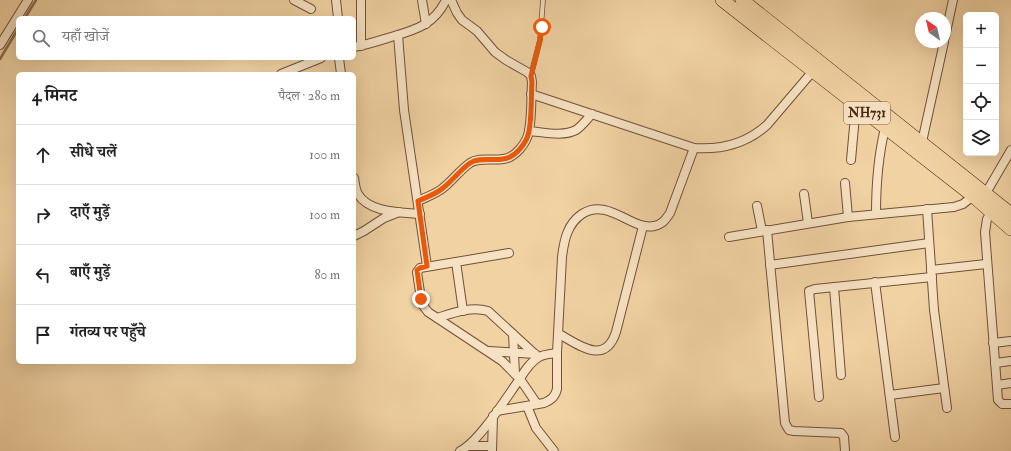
<!DOCTYPE html>
<html lang="hi">
<head>
<meta charset="utf-8">
<style>
	body { margin:0; font-family:"IM FELL Double Pica","Noto Serif Devanagari",serif; background:#f2f2f2; color:#222 }
	.controls { position:absolute; right:12px; top:12px; display:grid; overflow:hidden; border-radius:6px; box-shadow:0 4px 16px #0002 }
	.controls button { width:36px; height:36px; display:grid; place-items:center; padding:0; border:0; border-bottom:1px solid #e0e0e0; background:#fff; color:#222; font:20px sans-serif }
	.compass { position:absolute; left:915px; top:12px; width:36px; height:36px; border-radius:50%; background:#fff; box-shadow:0 4px 16px #0002; rotate:326deg }
	.stop { position:absolute; width:12px; height:12px; margin:-9px; border:3px solid #ea580c; border-radius:50%; background:#fff }
	.stop.end { background:#ea580c; border-color:#fff; box-shadow:0 1px 4px #0008 }
	.list { margin:0; padding:0; list-style:none }
	h2 { display:flex; justify-content:space-between; align-items:center; height:52px; margin:0; padding:0 16px; font-size:17px }
	h2 small { font-size:13px; font-weight:400; color:#767676 }
	.list li { display:grid; grid-template-columns:26px 1fr auto; gap:12px; align-items:center; box-sizing:border-box; height:60px; padding:0 16px; border-top:1px solid #e0e0e0 }
	.list b { display:block; font-size:15px; white-space:nowrap }
	.list em { font-size:13px; font-style:normal; color:#767676 }
	.icon { flex:none; width:22px; height:22px; fill:none; stroke:currentColor; stroke-width:2; stroke-linecap:round; stroke-linejoin:round }
	.map { position:relative; flex:none; width:1011px; height:451px; overflow:hidden }
	.search { position:absolute; background:#fff; box-shadow:0 4px 16px #0002; left:16px; top:16px; width:340px; height:44px; display:flex; align-items:center; gap:10px; box-sizing:border-box; padding:0 14px; border-radius:6px; color:#767676; font-size:15px }
	.panel { position:absolute; background:#fff; box-shadow:0 4px 16px #0002; left:16px; top:72px; width:340px; height:292px; border-radius:6px }
	.map>svg:first-child { display:block }
	.lines { fill:none; stroke-linecap:round; stroke-linejoin:round }
	.stream { stroke:#8b6a4d; stroke-width:2.5 }
	.service-casing { stroke:#725138; stroke-width:5.5 }
	.minor-casing { stroke:#725138; stroke-width:10 }
	.trunk-casing { stroke:#482615; stroke-width:14 }
	.service { stroke:#f6e2c3; stroke-width:4 }
	.minor { stroke:#f6e2c3; stroke-width:8 }
	.trunk { stroke:#f1d2a3; stroke-width:13 }
	.route { stroke:#ea580c; stroke-width:5 }
	.labels { text-anchor:middle; dominant-baseline:central; stroke-width:3; stroke-linejoin:round; paint-order:stroke }
	.shield { fill:#f6e2c3; stroke:#7c5e49; stroke-width:1 }
	.shield-label { font-size:13px; font-weight:bold; fill:#482615 }
</style>
</head>
<body>
<div class="map">
<svg width="1011" height="451" viewBox="0 0 1011 451">
	<rect width="100%" height="100%" fill="#f1d2a3"/>
	<filter id="stains"><feTurbulence type="fractalNoise" baseFrequency=".005" numOctaves="4"/><feColorMatrix values="0 0 0 0 .2 0 0 0 0 .09 0 0 0 0 .02 0 0 0 .5 -.17"/></filter>
	<radialGradient id="worn" r=".72"><stop offset=".6" stop-color="#630" stop-opacity="0"/><stop offset="1" stop-color="#630" stop-opacity=".3"/></radialGradient>
	<g class="lines">
		<!-- stream -->
		<g class="stream">
			<path d="M25,18L36,0"/>
			<path d="M0,59L18,29"/>
		</g>
		<defs>
			<path id="service" d="M531,75L540,40L543,0"/>
			<g id="minor">
				<path d="M294,0L311,9"/>
				<path d="M336,0L338,18"/>
				<path d="M361,0V46"/>
				<path d="M422,0L426,24"/>
				<path d="M398,35L404,110L427,266"/>
				<path d="M945,37L953,0"/>
				<path d="M0,45L28,0"/>
				<path d="M354,47C366,45 378,41 391,37C415,30 434,25 446,0"/>
				<path d="M339,58L341,74"/>
				<path d="M281,74L321,58"/>
				<path d="M531,94L694,148C722,150 746,144 767,125L813,71"/>
				<path d="M529,131C543,132 563,137 576,130C582,126 587,119 592,114"/>
				<path d="M922,142L944,42"/>
				<path d="M851,160L856,105"/>
				<path d="M354,178C355,183 355,189 358,194C369,213 401,212 420,214"/>
				<path d="M845,183L848,217"/>
				<path d="M986,193L1011,150"/>
				<path d="M804,194L808,223"/>
				<path d="M418,201C426,197 436,194 443,188C452,181 460,170 470,163C479,157 493,161 503,159C515,158 527,143 529,131C532,115 531,97 532,82L531,76L527,72L506,60L495,52L477,31L462,20L457,13L451,0"/>
				<path d="M757,206L762,231"/>
				<path d="M927,209L934,310L947,408"/>
				<path d="M993,209L987,219L985,232L998,400L1002,404H1011"/>
				<path d="M876,214C876,184 878,157 885,128"/>
				<path d="M767,230L785,423L789,430L794,431L841,433L844,437L845,451"/>
				<path d="M354,236L364,231L384,218L399,212"/>
				<path d="M729,237L848,217L954,207L963,204L973,196"/>
				<path d="M509,253L420,268L417,272L421,299L422,304L428,312L502,361L520,379L537,404"/>
				<path d="M456,262L463,311"/>
				<path d="M770,265L929,243"/>
				<path d="M931,270L986,264"/>
				<path d="M875,282L895,437"/>
				<path d="M834,287L841,375"/>
				<path d="M437,318C453,313 471,306 488,311L538,357"/>
				<path d="M513,334L515,374"/>
				<path d="M559,334C579,345 605,366 616,332L643,226"/>
				<path d="M993,343L1011,341"/>
				<path d="M489,351L535,354"/>
				<path d="M995,363L1011,361"/>
				<path d="M997,385L1011,383"/>
				<path d="M890,395L944,388"/>
				<path d="M819,397L809,291L815,289L932,277"/>
				<path d="M527,406L536,428L554,451"/>
				<path d="M497,411L544,403C551,400 555,397 557,389V353L562,257C564,241 567,224 582,214C608,197 632,231 654,226C662,225 666,219 670,213L694,148"/>
				<path d="M469,446H492"/>
				<path d="M460,451C479,442 506,398 519,380C524,372 530,362 539,357C544,354 551,354 557,353"/>
				<path d="M492,451L493,416"/>
			</g>
			<g id="trunk">
				<path d="M722,0L973,196L1011,229"/>
				<path d="M742,0L1011,214"/>
			</g>
		</defs>
		<!-- service casing -->
		<use href="#service" class="service-casing"/>
		<!-- minor casing -->
		<use href="#minor" class="minor-casing"/>
		<!-- trunk casing -->
		<use href="#trunk" class="trunk-casing"/>
		<!-- service -->
		<use href="#service" class="service"/>
		<!-- minor -->
		<use href="#minor" class="minor"/>
		<!-- trunk -->
		<use href="#trunk" class="trunk"/>
	</g>
	<g class="lines">
		<!-- route -->
		<path class="route" d="M421,299L417,270L420,268L427,266L418,201C427,197 436,194 443,188C452,181 460,170 470,163C479,157 493,161 503,159C515,158 527,143 529,131C532,116 531,97 532,82L531,76L540,40L542,27"/>
	</g>
	<g class="labels">
		<!-- shield labels -->
		<rect class="shield" x="844" y="102" width="46" height="22" rx="3"/>
		<g class="shield-label">
			<text x="867" y="113">NH731</text>
		</g>
	</g>
	<rect width="100%" height="100%" filter="url(#stains)"/>
	<rect width="100%" height="100%" fill="url(#worn)"/>
</svg>
<div class="controls">
<button>+</button>
<button>−</button>
<button><svg class="icon" aria-label="locate" viewBox="0 0 24 24"><circle cx="12" cy="12" r="6"/><path d="M12 2v4M12 18v4M2 12h4M18 12h4"/></svg></button>
<button><svg class="icon" aria-label="layers" viewBox="0 0 24 24"><path d="M12 4l9 5-9 5-9-5zM3 14l9 5 9-5"/></svg></button>
</div>
<svg class="compass" viewBox="-18 -18 36 36"><path d="M0-13l5 13h-10z" fill="#e53935"/><path d="M0 13l5-13h-10z" fill="#767676"/></svg>
<div class="stop" style="left:542px;top:27px"></div>
<div class="stop end" style="left:421px;top:299px"></div>
<div class="search"><svg class="icon" aria-label="search" viewBox="0 0 24 24"><circle cx="10" cy="10" r="6"/><path d="M15 15l6 6"/></svg>यहाँ खोजें</div>
<section class="panel">
<h2>4 मिनट<small>पैदल · 280 m</small></h2>
<ul class="list">
<li><svg class="icon" aria-label="ahead" viewBox="0 0 24 24"><path d="M12 20V5M6 11l6-6 6 6"/></svg><div><b>सीधे चलें</b></div><em>100 m</em></li>
<li><svg class="icon" aria-label="right" viewBox="0 0 24 24"><path d="M7 20v-9h11M14 6l5 5-5 5"/></svg><div><b>दाएँ मुड़ें</b></div><em>100 m</em></li>
<li><svg class="icon" aria-label="left" viewBox="0 0 24 24"><path d="M17 20v-9H6M10 6l-5 5 5 5"/></svg><div><b>बाएँ मुड़ें</b></div><em>80 m</em></li>
<li><svg class="icon" aria-label="arrive" viewBox="0 0 24 24"><path d="M6 21V4h12l-3 4 3 4H6"/></svg><div><b>गंतव्य पर पहुँचे</b></div></li>
</ul>
</section>
</div>
</body>
</html>
